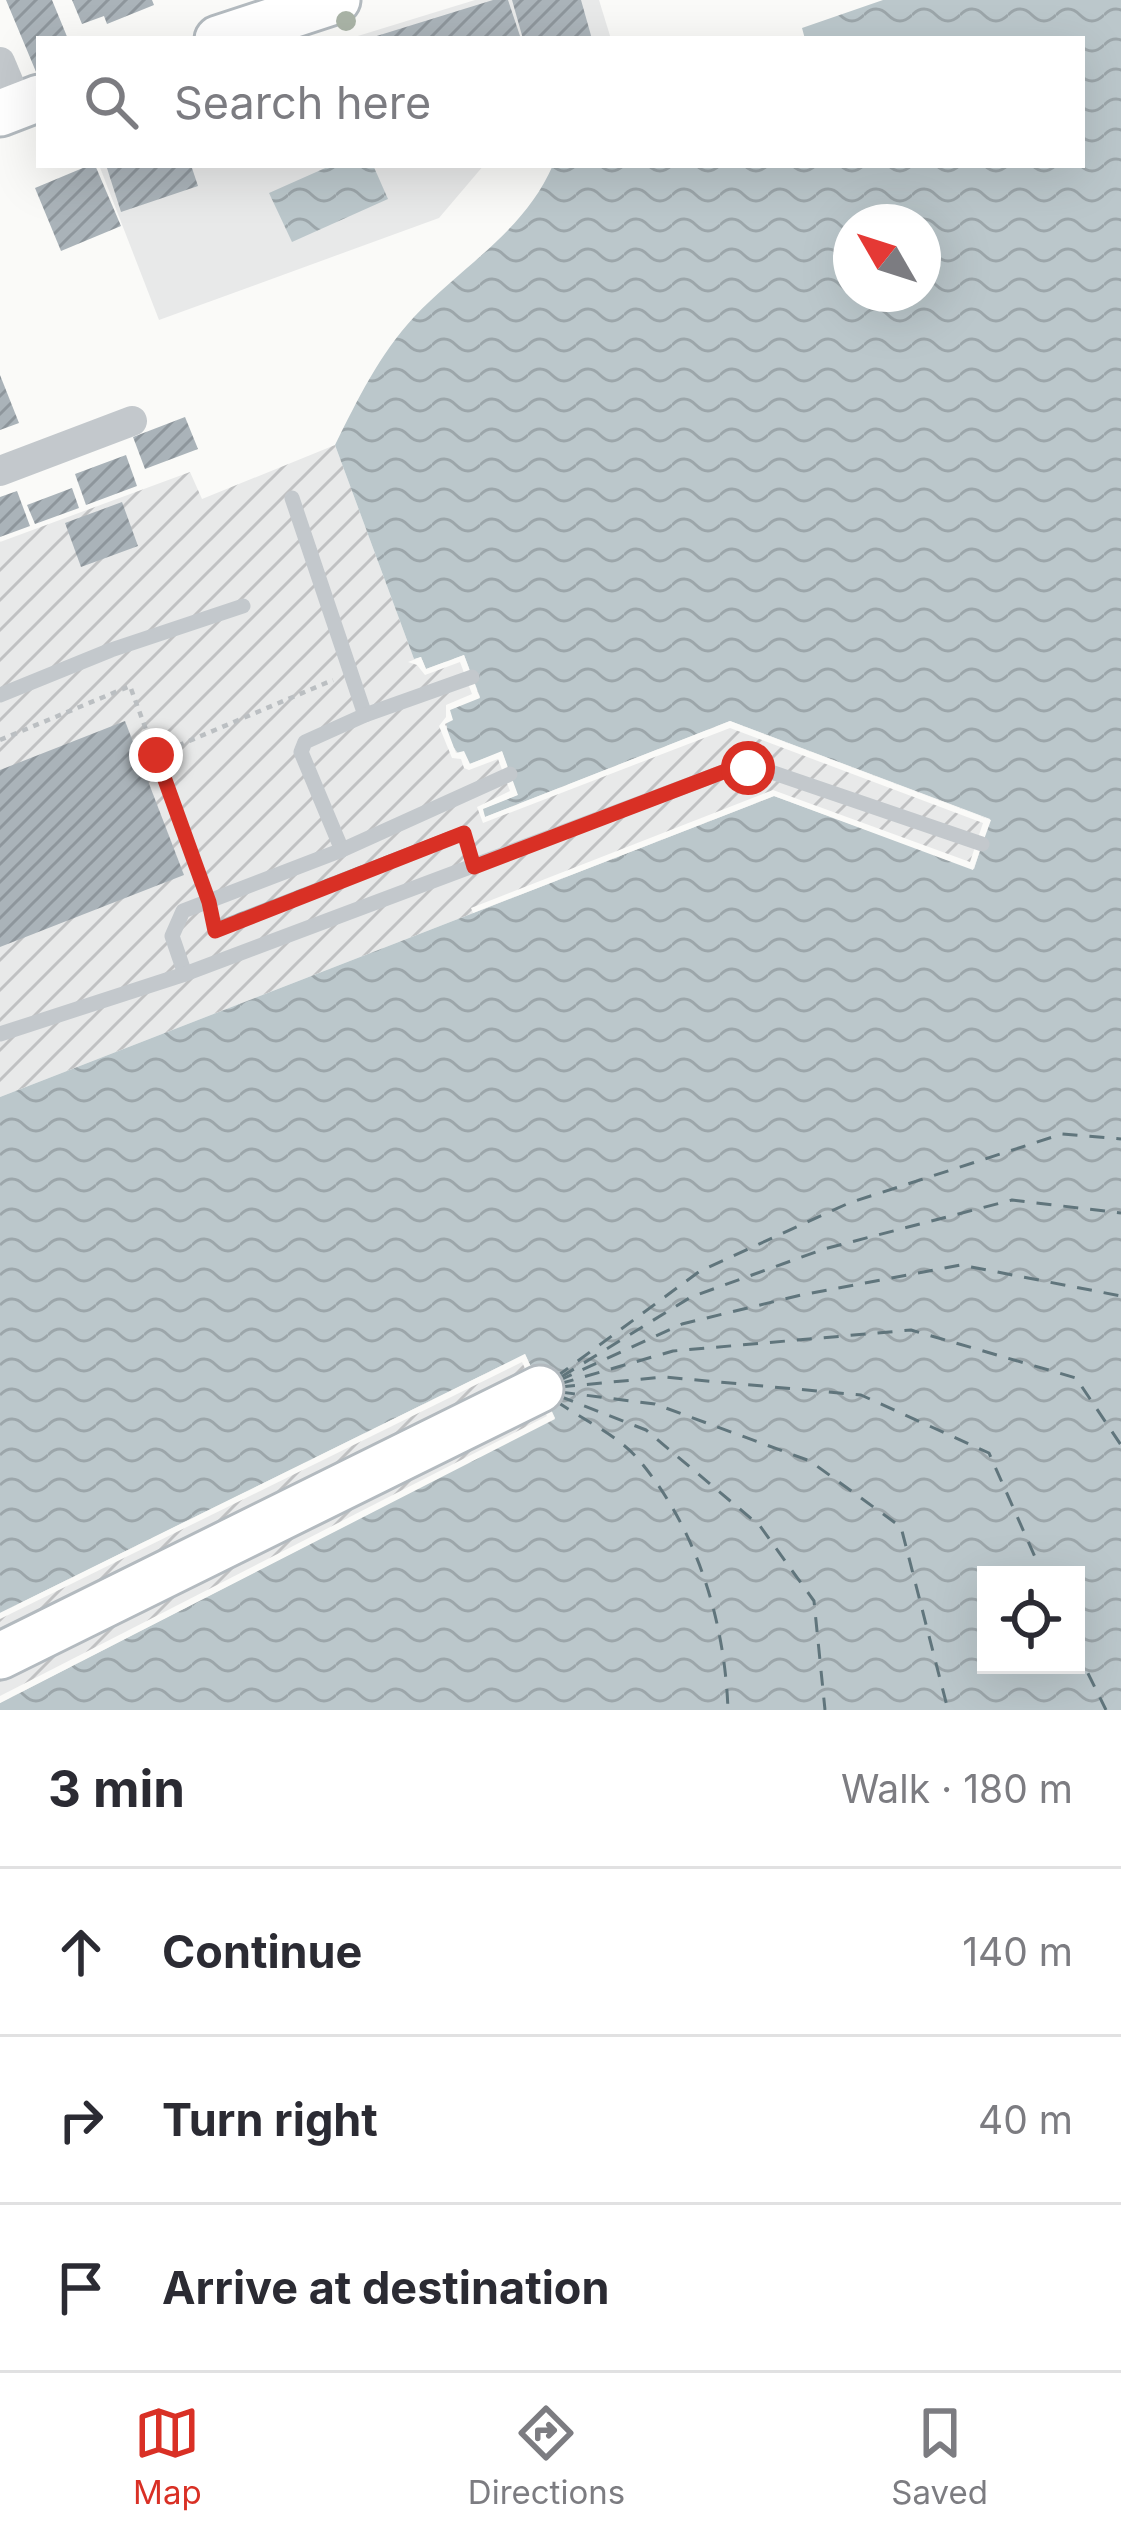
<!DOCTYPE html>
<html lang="en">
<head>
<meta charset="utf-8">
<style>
	body { margin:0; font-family:Inter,sans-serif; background:#f7f7f7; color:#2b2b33 }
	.controls { position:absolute; right:36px; bottom:36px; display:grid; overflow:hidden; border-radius:0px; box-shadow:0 12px 48px #0002 }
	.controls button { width:108px; height:108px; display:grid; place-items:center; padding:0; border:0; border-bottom:3px solid #e1e1e2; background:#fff; color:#2b2b33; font:60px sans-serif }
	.compass { position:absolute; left:833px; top:204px; width:108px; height:108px; border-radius:50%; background:#fff; box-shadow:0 12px 48px #0002; rotate:309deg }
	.stop { position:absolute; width:36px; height:36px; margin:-27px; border:9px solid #d93025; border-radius:50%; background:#fff }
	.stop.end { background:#d93025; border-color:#fff; box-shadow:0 3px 12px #0008 }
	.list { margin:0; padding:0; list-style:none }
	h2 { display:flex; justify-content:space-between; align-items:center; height:156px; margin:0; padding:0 48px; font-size:51px }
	h2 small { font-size:39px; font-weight:400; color:#7c7c81 }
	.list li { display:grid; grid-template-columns:78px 1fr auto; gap:36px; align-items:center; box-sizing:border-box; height:168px; padding:0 48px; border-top:3px solid #e1e1e2 }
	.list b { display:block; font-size:45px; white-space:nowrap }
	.list em { font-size:39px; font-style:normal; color:#7c7c81 }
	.icon { flex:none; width:66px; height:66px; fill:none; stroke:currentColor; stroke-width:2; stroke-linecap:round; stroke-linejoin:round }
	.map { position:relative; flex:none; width:1121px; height:1710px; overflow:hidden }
	.search { position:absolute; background:#fff; box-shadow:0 12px 48px #0002; left:36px; right:36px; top:36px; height:132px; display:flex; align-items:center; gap:30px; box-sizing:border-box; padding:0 42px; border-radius:0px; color:#7c7c81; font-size:45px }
	.sheet { height:660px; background:#fff }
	nav { display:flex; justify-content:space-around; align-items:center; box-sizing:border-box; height:168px; border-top:3px solid #e1e1e2; background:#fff; font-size:33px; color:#7c7c81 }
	nav a { display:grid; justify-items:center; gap:6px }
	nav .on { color:#d93025 }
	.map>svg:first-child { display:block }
	.built { fill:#e8e9e9 }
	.industrial { fill:url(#industrial-furrows) }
	.water { fill:url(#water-waves); fill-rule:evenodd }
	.pier { fill:#fafaf8 }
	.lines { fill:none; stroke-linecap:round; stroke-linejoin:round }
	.ferry { stroke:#60757c; stroke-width:3; stroke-dasharray:15 12; stroke-linecap:butt }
	.building { fill:url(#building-hatch) }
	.secondary-casing { stroke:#b3babf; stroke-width:51 }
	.path { stroke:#bbbfc2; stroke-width:4.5; stroke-dasharray:6 6; stroke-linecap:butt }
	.service { stroke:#c3c8cc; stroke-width:15 }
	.minor { stroke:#c3c8cc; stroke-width:30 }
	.secondary { stroke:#fff; stroke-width:45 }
	.tree { fill:#aab4a7 }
	.route { stroke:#d93025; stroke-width:15 }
</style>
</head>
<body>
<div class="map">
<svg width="1121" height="1710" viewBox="0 0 1121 1710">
	<defs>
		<pattern id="industrial-furrows" width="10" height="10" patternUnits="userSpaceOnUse" patternTransform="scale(3)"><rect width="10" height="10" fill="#e8e9e9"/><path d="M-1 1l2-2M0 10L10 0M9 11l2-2" fill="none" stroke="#c0c1c2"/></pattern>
		<pattern id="water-waves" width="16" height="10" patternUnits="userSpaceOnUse" patternTransform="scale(3)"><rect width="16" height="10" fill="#bbc7cb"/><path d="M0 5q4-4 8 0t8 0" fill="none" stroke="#9ca6aa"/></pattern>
		<pattern id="building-hatch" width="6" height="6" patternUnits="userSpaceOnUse" patternTransform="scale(3)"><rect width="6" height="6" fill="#aab3b9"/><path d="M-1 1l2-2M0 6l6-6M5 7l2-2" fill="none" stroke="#8e969c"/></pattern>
	</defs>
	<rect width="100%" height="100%" fill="#fafaf8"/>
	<!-- built -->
	<g class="built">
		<path d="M475,0H599L611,39H348Z"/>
		<path d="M99,165H484L439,218L159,320Z"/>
	</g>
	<!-- industrial -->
	<g class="industrial">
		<path d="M335,445L414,659L464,655L518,795L730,721L991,820L973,870L774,796L0,1097V542L190,472L202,499Z"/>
		<path d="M525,1354L555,1419L0,1703V1613Z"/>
	</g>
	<!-- water -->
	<g class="water">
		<path d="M883,0H1121V1710H0V1703L555,1418L525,1354L0,1613V1097L774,796L974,869L990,819L730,721L485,817L482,809L517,795L502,752L469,764C452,751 442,730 449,710L480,697L464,655L426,669L421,657L414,659L335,445C358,399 379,355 414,317C462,266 524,232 553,165H1082V39H805L802,28ZM851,222H923V294H851ZM986,1575H1076V1665H986Z"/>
		<path d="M332,165H373L388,199L292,242L269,193Z"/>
	</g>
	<!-- pier -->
	<g class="pier">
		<path d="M464,655L480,698L450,710L453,720L445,724L456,753L464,751L470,764L502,751L518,795L483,809L485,817L730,721L991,820L973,870L774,796L473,913L471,908L773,790L970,862L983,823L730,728L483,823L477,807L510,791L498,759L469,770L464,768L461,759L452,758L439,726L446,717V705L472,694L460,662L425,675L417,665L408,662L421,657L426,669Z"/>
		<path d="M525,1354L555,1419L0,1703V1696L547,1416L522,1362L0,1619V1613Z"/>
	</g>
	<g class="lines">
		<!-- ferry -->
		<g class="ferry">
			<path d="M556,1377L700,1271L849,1203L1062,1134L1121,1139"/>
			<path d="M561,1377L691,1297L824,1249L1012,1200L1121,1213"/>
			<path d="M558,1381L682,1324L801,1295L961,1265L1121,1296"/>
			<path d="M559,1384L673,1351L911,1330L1076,1378L1121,1445"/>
			<path d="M560,1387L664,1377L861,1395L989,1453L1043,1575"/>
			<path d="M560,1392L655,1404L810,1461L901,1527L948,1710"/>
			<path d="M559,1396L646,1430L760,1526L814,1601L825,1710"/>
			<path d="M556,1401C582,1419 619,1436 639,1460C697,1529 725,1622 728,1710"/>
			<path d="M1076,1649L1106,1710"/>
		</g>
	</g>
	<!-- building -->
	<g class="building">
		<path d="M6,0H52L68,39H39V79Z"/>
		<path d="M72,0H152L154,5L107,24L104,16L82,24Z"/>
		<path d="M493,0H508L521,39H367Z"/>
		<path d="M512,0H581L592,39H523Z"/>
		<path d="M90,165H95L121,226L61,251L35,188Z"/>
		<path d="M106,165H191L198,186L121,212Z"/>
		<path d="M0,375L19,423L0,430Z"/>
		<path d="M185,417L198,449L145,469L133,437Z"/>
		<path d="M126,455L137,486L86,505L75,474Z"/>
		<path d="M72,488L79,508L35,524L27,505Z"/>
		<path d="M17,491L30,526L0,537V497Z"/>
		<path d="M122,502L138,546L81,567L65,523Z"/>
		<path d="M125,721L184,875L0,947V770Z"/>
		<path d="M452,830L457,842L212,938L207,925Z"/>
	</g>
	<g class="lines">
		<defs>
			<g id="secondary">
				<path d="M218,39L337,0"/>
				<path d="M0,113L39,98"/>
				<path d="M0,1656L540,1389"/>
			</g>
		</defs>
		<!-- secondary casing -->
		<use href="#secondary" class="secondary-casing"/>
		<!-- path -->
		<g class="path">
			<path d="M0,740L130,686L202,882"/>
			<path d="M156,755L333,680"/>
			<path d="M213,921L215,931L464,833L467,844"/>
		</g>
		<!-- service -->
		<g class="service">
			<path d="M292,498L365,715"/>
			<path d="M0,695L111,650L243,606"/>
			<path d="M342,850L301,752L305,742L365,715L472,677"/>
			<path d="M185,974L172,936L183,911L342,850L510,774"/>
			<path d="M0,1034L185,974L723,772L748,768L771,772L982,844"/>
		</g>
		<!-- minor -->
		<g class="minor">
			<path d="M0,62L18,105"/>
			<path d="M0,471L132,421"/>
		</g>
		<!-- secondary -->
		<use href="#secondary" class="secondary"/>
	</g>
	<!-- trees -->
	<circle class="tree" cx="346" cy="21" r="10"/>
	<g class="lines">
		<!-- route -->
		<path class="route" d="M156,755L209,902L215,931L464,833L474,867L723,772L748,768"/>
	</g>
</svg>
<div class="controls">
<button><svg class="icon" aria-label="locate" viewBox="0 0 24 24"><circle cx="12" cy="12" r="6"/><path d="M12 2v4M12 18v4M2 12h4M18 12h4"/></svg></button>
</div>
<svg class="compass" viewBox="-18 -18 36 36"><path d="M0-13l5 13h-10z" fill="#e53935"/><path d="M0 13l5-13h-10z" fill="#7c7c81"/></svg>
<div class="stop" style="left:748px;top:768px"></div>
<div class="stop end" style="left:156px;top:755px"></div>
<div class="search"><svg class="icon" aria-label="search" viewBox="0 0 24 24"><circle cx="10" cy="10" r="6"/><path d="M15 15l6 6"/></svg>Search here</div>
</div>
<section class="sheet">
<h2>3 min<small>Walk · 180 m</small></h2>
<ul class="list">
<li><svg class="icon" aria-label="ahead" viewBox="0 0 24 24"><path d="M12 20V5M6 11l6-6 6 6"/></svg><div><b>Continue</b></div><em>140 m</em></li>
<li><svg class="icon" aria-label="right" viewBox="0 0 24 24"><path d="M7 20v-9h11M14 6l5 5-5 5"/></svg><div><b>Turn right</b></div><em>40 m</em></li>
<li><svg class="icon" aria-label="arrive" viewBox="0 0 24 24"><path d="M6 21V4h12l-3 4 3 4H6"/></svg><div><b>Arrive at destination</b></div></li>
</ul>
</section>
<nav>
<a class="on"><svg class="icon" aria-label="map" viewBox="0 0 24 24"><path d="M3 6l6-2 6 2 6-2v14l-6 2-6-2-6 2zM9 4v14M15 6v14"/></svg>Map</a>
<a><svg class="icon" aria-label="directions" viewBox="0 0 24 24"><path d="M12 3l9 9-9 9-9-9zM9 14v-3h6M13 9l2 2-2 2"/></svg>Directions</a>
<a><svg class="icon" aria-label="saved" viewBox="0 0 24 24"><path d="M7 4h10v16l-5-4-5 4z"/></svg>Saved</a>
</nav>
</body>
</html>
